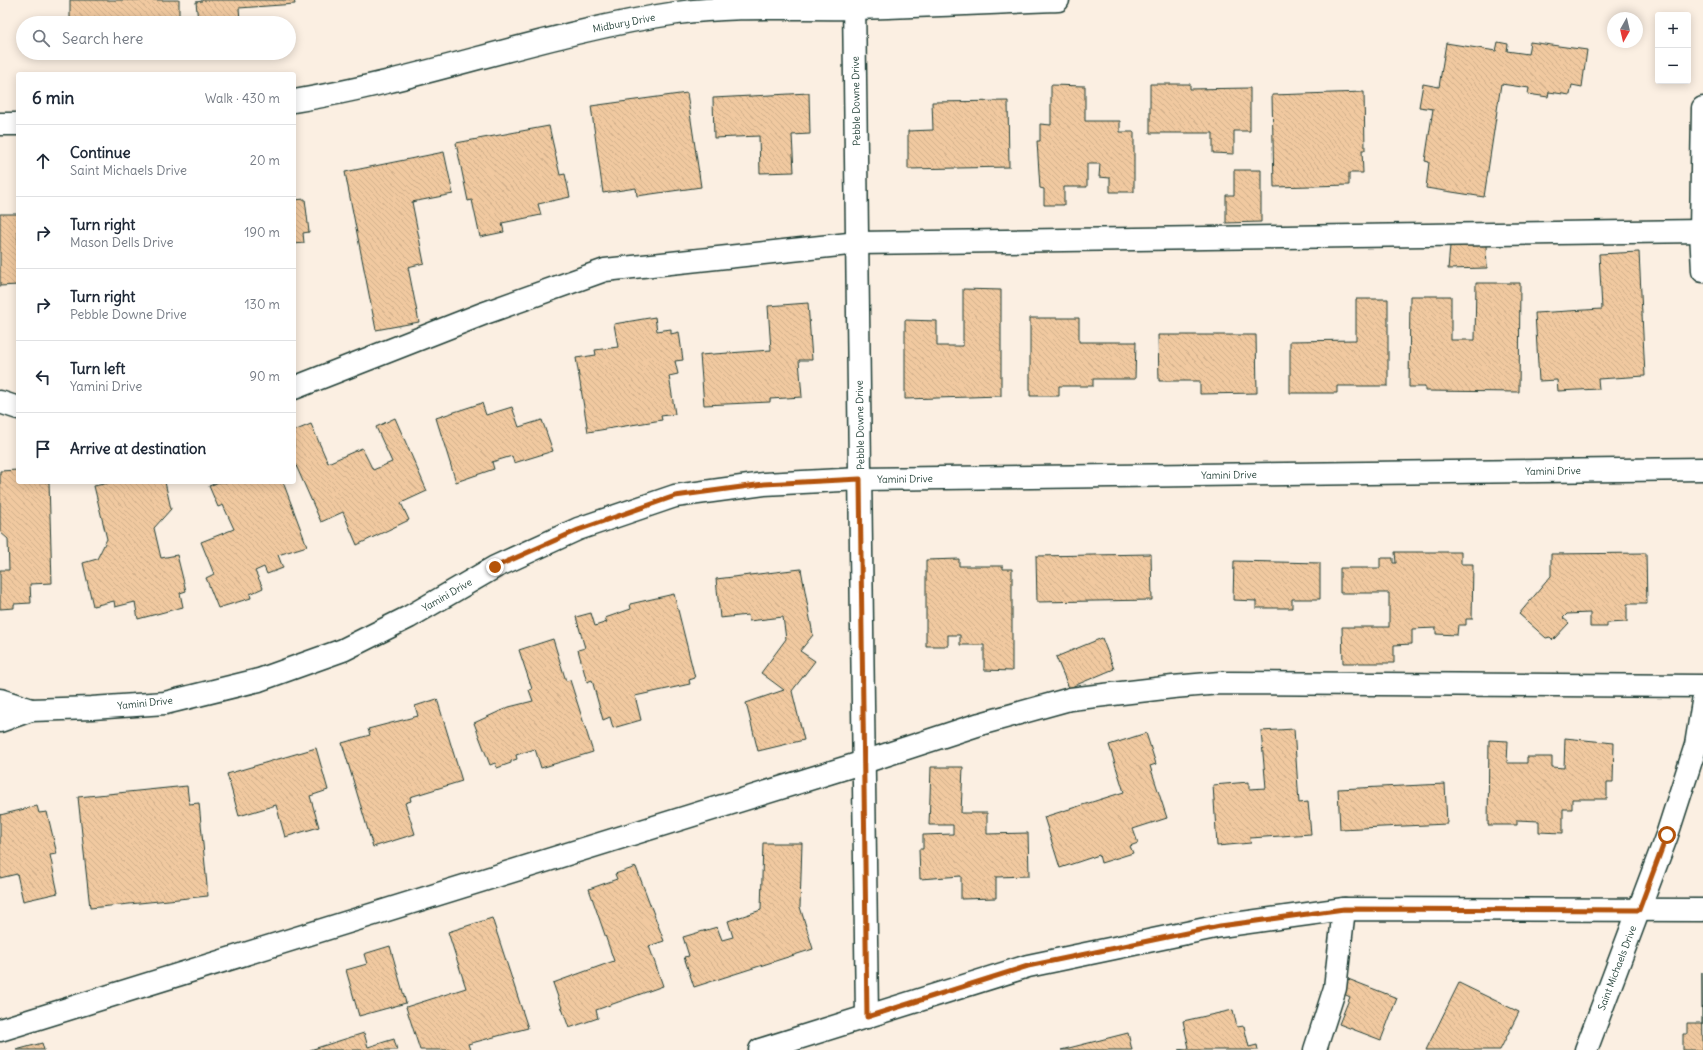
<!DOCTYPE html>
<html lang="en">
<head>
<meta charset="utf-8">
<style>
	body { margin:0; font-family:Delius,sans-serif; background:#f2f2f3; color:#1f2937 }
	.controls { position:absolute; right:12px; top:12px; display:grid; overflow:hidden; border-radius:4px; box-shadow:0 2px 10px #0003 }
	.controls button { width:36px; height:36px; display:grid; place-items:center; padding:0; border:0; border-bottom:1px solid #e0e1e3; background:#fff; color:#1f2937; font:20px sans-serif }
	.compass { position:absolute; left:1607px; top:12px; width:36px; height:36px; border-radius:50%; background:#fff; box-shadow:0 2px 10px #0003; rotate:188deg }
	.stop { position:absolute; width:12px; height:12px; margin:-9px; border:3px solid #b45309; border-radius:50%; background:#fff }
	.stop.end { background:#b45309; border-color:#fff; box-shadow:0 1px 4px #0008 }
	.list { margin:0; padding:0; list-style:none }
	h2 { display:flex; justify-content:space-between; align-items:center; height:52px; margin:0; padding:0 16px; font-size:17px }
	h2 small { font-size:13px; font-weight:400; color:#747a83 }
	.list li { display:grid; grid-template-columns:26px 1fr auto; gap:12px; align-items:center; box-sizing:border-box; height:72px; padding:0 16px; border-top:1px solid #e0e1e3 }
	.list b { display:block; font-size:15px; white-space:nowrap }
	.list p { margin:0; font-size:13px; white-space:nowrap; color:#747a83 }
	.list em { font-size:13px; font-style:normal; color:#747a83 }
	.icon { flex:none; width:22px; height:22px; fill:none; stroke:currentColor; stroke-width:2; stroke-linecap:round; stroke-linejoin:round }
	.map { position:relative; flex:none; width:1703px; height:1050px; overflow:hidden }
	.search { position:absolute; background:#fff; box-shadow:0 2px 10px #0003; left:16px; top:16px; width:280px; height:44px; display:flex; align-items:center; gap:10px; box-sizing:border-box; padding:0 14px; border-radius:22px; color:#747a83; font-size:15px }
	.panel { position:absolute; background:#fff; box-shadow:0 2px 10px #0003; left:16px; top:72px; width:280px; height:412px; border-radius:4px }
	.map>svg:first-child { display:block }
	.building { fill:url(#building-back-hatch); stroke:#1f3d34 }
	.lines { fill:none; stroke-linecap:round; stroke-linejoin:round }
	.minor-casing { stroke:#1f3d34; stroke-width:25 }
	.minor { stroke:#fff; stroke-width:22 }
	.route { stroke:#b45309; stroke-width:5 }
	.labels { text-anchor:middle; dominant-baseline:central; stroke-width:3; stroke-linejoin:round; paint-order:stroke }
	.street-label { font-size:10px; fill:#1f3d34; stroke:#fff }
</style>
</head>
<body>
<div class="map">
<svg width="1703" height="1050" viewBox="0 0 1703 1050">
	<defs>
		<pattern id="building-back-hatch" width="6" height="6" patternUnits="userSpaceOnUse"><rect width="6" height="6" fill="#f1c9a0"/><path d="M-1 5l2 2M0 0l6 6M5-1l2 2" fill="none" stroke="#ceae8a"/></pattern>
	</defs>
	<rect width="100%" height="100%" fill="#fbefe2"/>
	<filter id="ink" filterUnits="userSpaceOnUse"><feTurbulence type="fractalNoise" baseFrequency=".025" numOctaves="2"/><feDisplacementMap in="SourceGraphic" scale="8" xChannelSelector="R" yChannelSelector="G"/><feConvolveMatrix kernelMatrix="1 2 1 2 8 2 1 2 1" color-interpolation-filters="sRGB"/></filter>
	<g filter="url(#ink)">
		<!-- building -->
		<g class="building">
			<rect x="70" y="0" width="109" height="23"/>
			<path d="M202,0H294L295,4L239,8L240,20L198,21L196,2L202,1Z"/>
			<path d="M1498,42L1508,44L1507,51L1528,54L1530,42L1587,50L1582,87L1572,85L1570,95L1549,92L1548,97L1528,94L1529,88L1501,84L1484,197L1426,188L1429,162L1425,161L1433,109L1419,107L1423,84L1439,87L1446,43L1496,51Z"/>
			<path d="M1150,84H1190V89L1250,88V131H1234V154L1213,153V133H1150Z"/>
			<path d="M1051,85L1085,86V121H1120V132H1134V192H1110V178L1099,177L1100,164H1087V187H1064V205H1044V189L1040,188L1037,141H1040V124L1051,125Z"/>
			<path d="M1364,92L1365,150H1362L1363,173H1349V185L1274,187L1272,95Z"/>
			<path d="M687,93L701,187L637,196L636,188L603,193L591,106Z"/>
			<path d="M809,93L810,134L792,135L794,172L760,173L759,136L714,138L713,98Z"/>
			<path d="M1008,101L1009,167L908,169V131L933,130L932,102Z"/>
			<path d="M549,126L560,175L565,174L570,197L538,204L541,215L502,223L504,232L480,237L472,200L468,201L456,143Z"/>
			<path d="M444,152L453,194L412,202L424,263L408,267L419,322L376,330L345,172Z"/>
			<path d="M1234,170H1261V222L1226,223V195H1234Z"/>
			<path d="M305,199L309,232L303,233L304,243L294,244V200Z"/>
			<path d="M0,214H18V285L0,286Z"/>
			<path d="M1486,245L1487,268L1448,269L1450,246Z"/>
			<path d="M1639,252L1645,376L1598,379L1599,389L1558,391L1557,380L1539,381L1535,313L1602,309L1599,254Z"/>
			<path d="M1476,283H1520L1519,392L1425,391V387H1409L1410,296H1451V340H1475Z"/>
			<path d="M963,289L1001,290V396L905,399V320L937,321V346H963Z"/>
			<path d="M1356,299H1388V386H1337V393H1290V341L1356,340Z"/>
			<path d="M808,303L812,360H799L802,397L770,399V402L704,405L700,355L771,350L768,306Z"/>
			<path d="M655,317L657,331L671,329V334L679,332L683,360L675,361L678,374L669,376L675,414L661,416L662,420L588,432L576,358L596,355L595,350L618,347L614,324Z"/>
			<path d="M1030,318H1079V342H1136L1135,379H1093V386H1059V396H1030Z"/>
			<path d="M1158,335H1256L1257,393L1200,394V381H1159Z"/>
			<path d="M482,403L486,415L512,407L519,427L542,420L553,451L514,463L512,456L492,462L494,469L456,482L436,418Z"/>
			<path d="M395,418L427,491L401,503L409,520L357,545L343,512L321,522L294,461V431L311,424L328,463L362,448L373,470L392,462L376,427Z"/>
			<path d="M18,470V482H49L52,583L30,584L31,603L14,604V608L0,609V570H9L8,539L0,532V471Z"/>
			<path d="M113,482H165L171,509L154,528L161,558L177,555L186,591L180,593L183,607L138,619L135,602L115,607L114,601L93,606L83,563L97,559L107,539L94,486Z"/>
			<path d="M219,482H283L307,546L278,555L283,568L267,574L264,567L255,571L263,588L250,594L251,598L218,608L206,578L214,574L201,542L234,529L223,505L218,507L209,486Z"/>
			<path d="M1395,552H1461V564H1473L1472,619H1466V625H1458L1457,635L1436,634V628L1412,629V644L1394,645V663H1343L1342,627H1389V593H1340V568H1380V558H1393V563H1396Z"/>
			<path d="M1646,553L1647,604H1627V622L1607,623V627H1590V613L1567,614L1563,618L1569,623L1553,640L1550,637L1546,638L1519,614L1551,576V554Z"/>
			<path d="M1151,554L1152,600L1037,602L1036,556Z"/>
			<path d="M959,559V566H1003V569H1012V671L984,670V645H960V635H948V646H926V560Z"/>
			<path d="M1234,561L1320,563V599H1292V608H1256V601L1233,600Z"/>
			<path d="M801,569L813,635L800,651L815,661L792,691L804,740L758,751L746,703L784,690L761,673L786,639L783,617L749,621L748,615L720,618L716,579Z"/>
			<path d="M674,594L695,678L689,680L690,684L635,696L641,720L613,728L610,717L603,720L592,680L587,682L578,650L585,648L576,617L591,613L595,626L607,622L605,618L631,609L630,604Z"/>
			<path d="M1102,638L1114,669L1069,688L1056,657Z"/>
			<path d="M553,639L566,681L570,680L593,752L541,768L535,749L516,755L517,759L511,761V763L497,768L495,763L490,765L474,723L509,707L533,701L529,690L532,689L519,650Z"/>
			<path d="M437,699L462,781L410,797L411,801L405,803L415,834L373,847L342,743L370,735L368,729L418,716L415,706Z"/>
			<path d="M1294,729L1299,803L1308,802L1311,834L1250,838L1251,843L1217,846L1213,785L1249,782V789L1266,788L1261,731Z"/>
			<path d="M1146,733L1156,764L1150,766L1167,818L1133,829L1138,843L1130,846L1133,853L1101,863L1099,855L1060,868L1044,817L1124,792L1109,745Z"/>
			<path d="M1565,738L1614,743L1613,782H1607V799H1572V809H1563V833L1539,832V821L1517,820V825H1488L1489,740L1508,741L1507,763H1527V757H1552V767L1564,768Z"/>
			<path d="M316,748L328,790L310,796L319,827L285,837L276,805L239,816L227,774Z"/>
			<path d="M931,767H963L961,813H987V834L1028,833L1029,876L996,877V898L961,899V876L920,879L919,849H923V835L953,834V825H929Z"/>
			<path d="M1445,784L1447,824L1340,829L1338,789Z"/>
			<path d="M187,786L189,804L199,803L208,896L90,908L78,797Z"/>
			<path d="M37,806L39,813L47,812L57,854L50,855L58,893L23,901L17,874L0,878V815Z"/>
			<path d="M763,843H802L800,907L813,949L694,987L684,957L689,956L683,937L717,927L722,940L733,937L728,921L761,910Z"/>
			<path d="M636,867L664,941L649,946L663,986L596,1010L598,1018L569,1028L553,983L614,961L589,889L617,879L615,874Z"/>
			<path d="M492,918L528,1028L468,1044L470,1050H420L406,1007L466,988L448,932Z"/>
			<path d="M390,946L406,1003L359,1016L346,970L367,964L364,954Z"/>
			<path d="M1702,972L1703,1050H1683V1034H1687V1023H1702Z"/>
			<path d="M1348,979L1397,998L1381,1040L1339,1024L1350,997L1342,993Z"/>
			<path d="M1459,983L1519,1012L1500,1050H1426Z"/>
			<path d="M1233,1010L1237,1027L1244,1026L1249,1047L1257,1045L1258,1050H1179L1189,1048L1183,1021Z"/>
			<path d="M364,1033L368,1047L394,1039L397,1050H310Z"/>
			<path d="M1128,1033L1132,1050H1061Z"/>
			<path d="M42,1043L44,1050H16Z"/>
		</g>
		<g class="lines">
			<defs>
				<g id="minor">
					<path d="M854,0L867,1017"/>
					<path d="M294,101C423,80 547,32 677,13C736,5 796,9 856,8C923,6 990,3 1058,0"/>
					<path d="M1703,108L1701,231L1703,271"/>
					<path d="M0,124H18"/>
					<path d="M294,388L485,313L605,270L858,243L1701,231"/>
					<path d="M0,402L18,408"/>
					<path d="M0,700L31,710"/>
					<path d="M0,721L31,710L92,708L165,703L259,680L343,650L409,617L495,567L578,529L675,496L764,484L861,479L1703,469"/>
					<path d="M0,1030L864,762L980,724L1070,699L1173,687L1220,683L1703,686"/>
					<path d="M760,1050L1028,966L1220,926L1344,909L1703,910"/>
					<path d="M1315,1050L1335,988L1344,909"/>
					<path d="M1586,1050L1667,835L1696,745L1703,702"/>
				</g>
			</defs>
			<!-- minor casing -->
			<use href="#minor" class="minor-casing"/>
			<!-- minor -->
			<use href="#minor" class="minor"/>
		</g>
	</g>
	<g class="lines" filter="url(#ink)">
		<!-- route -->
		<path class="route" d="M495,567L578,530L675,496L764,484L860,479L867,1017L1028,966L1220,926L1344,909L1639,910L1667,835"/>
	</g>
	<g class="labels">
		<!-- street labels -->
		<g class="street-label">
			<text transform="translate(624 23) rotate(-11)">Midbury Drive</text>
			<text transform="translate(856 101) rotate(-91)">Pebble Downe Drive</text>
			<text transform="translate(860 425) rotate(-91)">Pebble Downe Drive</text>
			<text transform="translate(1553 471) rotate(-1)">Yamini Drive</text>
			<text transform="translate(1229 475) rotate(-1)">Yamini Drive</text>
			<text transform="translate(905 479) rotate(-1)">Yamini Drive</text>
			<text transform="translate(447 595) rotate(-30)">Yamini Drive</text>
			<text transform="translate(145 703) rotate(-6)">Yamini Drive</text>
			<text transform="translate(1617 968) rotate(-69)">Saint Michaels Drive</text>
		</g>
	</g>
</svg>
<div class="controls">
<button>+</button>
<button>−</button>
</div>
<svg class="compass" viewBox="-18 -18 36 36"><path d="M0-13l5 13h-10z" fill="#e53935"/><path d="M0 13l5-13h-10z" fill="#747a83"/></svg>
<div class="stop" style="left:1667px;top:835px"></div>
<div class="stop end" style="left:495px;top:567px"></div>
<div class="search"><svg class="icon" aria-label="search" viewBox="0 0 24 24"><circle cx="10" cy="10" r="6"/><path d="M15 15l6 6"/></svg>Search here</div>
<section class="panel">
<h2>6 min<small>Walk · 430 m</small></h2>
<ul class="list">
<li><svg class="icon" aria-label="ahead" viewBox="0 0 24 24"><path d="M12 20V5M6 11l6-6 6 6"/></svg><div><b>Continue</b><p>Saint Michaels Drive</p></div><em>20 m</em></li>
<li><svg class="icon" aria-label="right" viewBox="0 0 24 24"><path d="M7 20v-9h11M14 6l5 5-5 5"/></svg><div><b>Turn right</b><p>Mason Dells Drive</p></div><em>190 m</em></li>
<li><svg class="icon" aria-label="right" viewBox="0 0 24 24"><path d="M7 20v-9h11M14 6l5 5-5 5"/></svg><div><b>Turn right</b><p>Pebble Downe Drive</p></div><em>130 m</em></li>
<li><svg class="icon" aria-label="left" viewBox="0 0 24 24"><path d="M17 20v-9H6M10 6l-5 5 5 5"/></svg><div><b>Turn left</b><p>Yamini Drive</p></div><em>90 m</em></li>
<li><svg class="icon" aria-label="arrive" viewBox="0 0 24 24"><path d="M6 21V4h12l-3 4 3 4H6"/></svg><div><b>Arrive at destination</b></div></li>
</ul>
</section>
</div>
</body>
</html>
